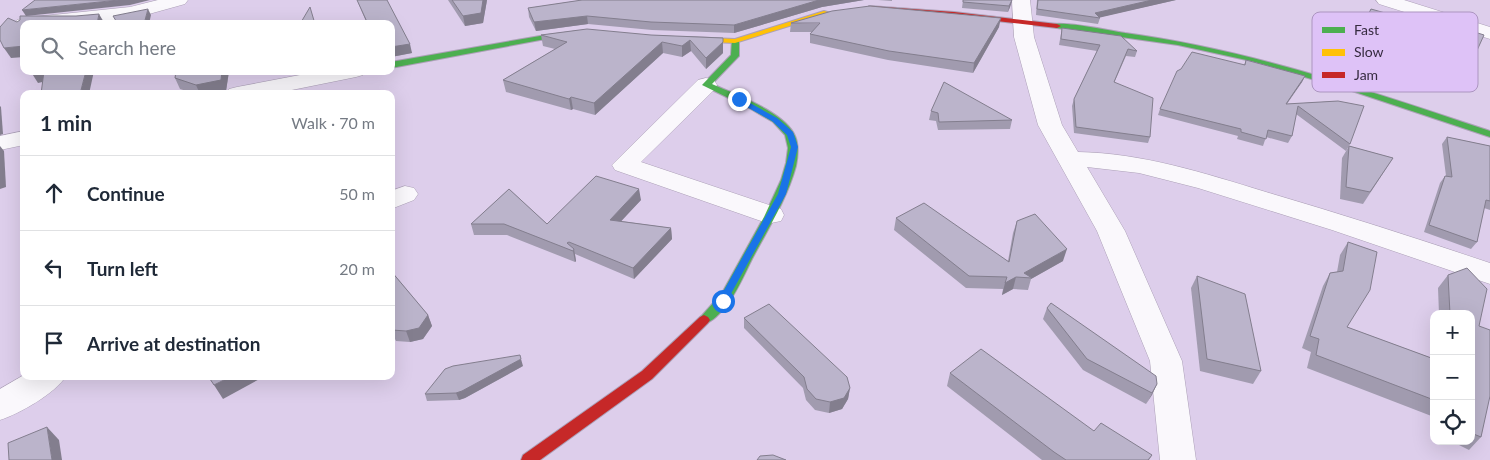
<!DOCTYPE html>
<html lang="en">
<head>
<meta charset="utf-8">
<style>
	body { margin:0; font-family:Lato,sans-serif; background:#f2f2f3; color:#1f2937 }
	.controls { position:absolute; right:15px; bottom:15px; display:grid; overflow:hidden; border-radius:10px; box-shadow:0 5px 20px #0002 }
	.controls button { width:45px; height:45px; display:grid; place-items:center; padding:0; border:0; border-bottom:1px solid #e0e1e3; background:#fff; color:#1f2937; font:25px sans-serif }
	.stop { position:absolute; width:15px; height:15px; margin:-11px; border:4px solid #1a73e8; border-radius:50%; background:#fff }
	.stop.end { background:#1a73e8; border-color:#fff; box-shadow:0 1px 5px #0008 }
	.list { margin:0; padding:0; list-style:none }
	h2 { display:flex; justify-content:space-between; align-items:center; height:65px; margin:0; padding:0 20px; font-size:21px }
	h2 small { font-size:16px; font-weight:400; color:#747a83 }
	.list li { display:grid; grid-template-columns:32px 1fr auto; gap:15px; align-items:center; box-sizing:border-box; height:75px; padding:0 20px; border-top:1px solid #e0e1e3 }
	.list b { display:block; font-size:19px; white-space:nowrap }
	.list em { font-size:16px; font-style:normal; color:#747a83 }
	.icon { flex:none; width:28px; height:28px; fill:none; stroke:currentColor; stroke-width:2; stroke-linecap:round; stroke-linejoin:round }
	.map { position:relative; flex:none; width:1490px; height:460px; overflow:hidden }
	.search { position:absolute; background:#fff; box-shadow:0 5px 20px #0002; left:20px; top:20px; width:375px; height:55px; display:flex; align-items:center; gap:12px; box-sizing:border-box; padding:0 18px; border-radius:10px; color:#747a83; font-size:19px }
	.panel { position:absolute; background:#fff; box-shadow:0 5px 20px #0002; left:20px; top:90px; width:375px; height:290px; border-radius:10px }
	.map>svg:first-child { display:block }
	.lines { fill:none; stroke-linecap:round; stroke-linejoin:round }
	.street-casing { stroke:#aca0b7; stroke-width:1 }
	.fast-casing { stroke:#aca0b7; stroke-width:2 }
	.slow-casing { stroke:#aca0b7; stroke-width:2 }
	.jam-casing { stroke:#aca0b7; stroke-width:2 }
	.street { fill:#faf8fc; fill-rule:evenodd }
	.fast { fill:#4caf50; fill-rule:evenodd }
	.slow { fill:#ffc107; fill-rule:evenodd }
	.jam { fill:#c62828; fill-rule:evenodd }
	.wall { fill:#a19baf }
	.shaded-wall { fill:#837e8e }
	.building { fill:#bbb4cb; stroke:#837e8e }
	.route { fill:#1a73e8 }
	.key { fill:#dec2f7; stroke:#ac95c0; stroke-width:1 }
	.key-label { font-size:14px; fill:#362b40 }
</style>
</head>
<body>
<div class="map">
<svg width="1490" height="460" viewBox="0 0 1490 460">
	<rect width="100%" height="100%" fill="#ddceeb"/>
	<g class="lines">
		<defs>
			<g id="street">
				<path d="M158,0H188L185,4L131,19L82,24H24V30L17,28L14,24L17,20L24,18L130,7Z"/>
				<path d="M1012,0H1030L1034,37L1062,125L1078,152C1142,153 1204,173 1266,192C1341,214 1416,238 1490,263V284L1332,230L1198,188L1139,173L1087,167L1125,231L1182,361L1196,460H1160L1150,361L1097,231L1038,125L1014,37Z"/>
				<path d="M1376,0H1404L1490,27V39L1379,4Z"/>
				<path d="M321,71H366L363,75L356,77L272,94H226L229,89L237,87Z"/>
				<path d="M706,78L714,80L717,85L714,90L641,162L781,209L784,215L781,221L771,223L761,221L615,170L612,165L698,80Z"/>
				<path d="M24,131V145L0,150V136Z"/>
				<path d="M405,186L414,188L418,194L414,200L391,209V191Z"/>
				<path d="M24,375L66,376C56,393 19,414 0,420V389Z"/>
			</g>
			<g id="fast">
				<path d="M1054,24C1069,22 1108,30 1125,33C1251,50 1370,91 1490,131V137L1352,91L1251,61L1178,45L1057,28L1053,26Z"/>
				<path d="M579,31H582V35L540,40L391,68V62L540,36Z"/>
				<path d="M732,39L739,41V56L712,84C734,94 785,112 795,136C799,145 798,156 796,166C787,199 768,229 752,259C744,275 737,292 726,306C720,313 710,326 700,323L698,320L722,293L764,217L781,180L786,163L788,148L785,135L773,122L749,108L702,85L731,55Z"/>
			</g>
			<path id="slow" d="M824,11L831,13L735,43L687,41L683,39L687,37L735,39Z"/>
			<g id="jam">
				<path d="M869,6L954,12L1057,24L1061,26L1057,28L954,16L872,10H869Z"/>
				<path d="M704,315L708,317L710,320L708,323L652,379L540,460H521L523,455L642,371L700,317Z"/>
			</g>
		</defs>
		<!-- street casing -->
		<use href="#street" class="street-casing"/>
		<!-- fast casing -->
		<use href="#fast" class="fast-casing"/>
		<!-- slow casing -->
		<use href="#slow" class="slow-casing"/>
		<!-- jam casing -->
		<use href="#jam" class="jam-casing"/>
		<!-- street -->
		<use href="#street" class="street"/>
		<!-- fast -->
		<use href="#fast" class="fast"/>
		<!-- slow -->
		<use href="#slow" class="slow"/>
		<!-- jam -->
		<use href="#jam" class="jam"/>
	</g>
	<!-- wall -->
	<g class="wall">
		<path d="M357,0H387L412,53L391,57V24H367Z"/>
		<path d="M448,0H487L483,23L465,26Z"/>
		<path d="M582,0H864L822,7L734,33L652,30L588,24L536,31L529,17L528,8Z"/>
		<path d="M878,0H892V1Z"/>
		<path d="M963,0H1012L1010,7L1008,12L962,8Z"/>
		<path d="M1037,0H1176L1100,17V18L1098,24L1036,15Z"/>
		<path d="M1371,9L1469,68L1465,76L1444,73L1424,61L1400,82L1370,80L1374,72L1397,43L1364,22Z"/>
		<path d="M791,23L999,27L973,73L888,60L810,43V34L812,32H790Z"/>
		<path d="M1062,28L1137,51L1135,57L1126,56L1114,83L1150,137L1148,143L1074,133L1072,106L1074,99L1097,51L1059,45Z"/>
		<path d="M541,35H651L723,38V53L706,69L691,51L682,57L663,53L595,115L573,109L571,110L506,92L503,80L555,49L543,46Z"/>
		<path d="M1246,60L1305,76L1302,82L1287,104L1338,101L1350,144L1346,151L1296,114L1292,136L1288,143L1266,137L1263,146L1237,139L1238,136L1158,115L1160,109L1181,69L1244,65Z"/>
		<path d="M176,71H229L226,91L210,94H196L180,89L175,78Z"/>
		<path d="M931,111L1012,120L1010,129L938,130L936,121L929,120Z"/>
		<path d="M1447,137L1490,146V210L1484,208L1477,242L1471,249L1424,232L1440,183L1445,176H1446L1442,144Z"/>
		<path d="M1349,146L1393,158L1363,204L1340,199L1342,158Z"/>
		<path d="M509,189L547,224L641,200L621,221L671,228L672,239L634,279L575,254L576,261L575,262L507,235H474L471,224Z"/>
		<path d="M896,218L1008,261L1013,233L1017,221L1063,261L1031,279L1028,290L1013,289L1002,295L1003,289L966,288L894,230Z"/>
		<path d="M1348,242L1347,327L1434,359V417L1307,368L1311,352L1302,348L1323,286L1330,273L1337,272L1340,255Z"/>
		<path d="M391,271L428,315L432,326L423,339L410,342L396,341L391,331Z"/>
		<path d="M1448,275L1479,326L1481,437L1469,450L1451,441H1471V314H1439L1438,288Z"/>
		<path d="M1197,276L1261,371L1253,384L1200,371L1191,288Z"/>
		<path d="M1047,308L1157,384L1146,404L1083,370L1043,319Z"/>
		<path d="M744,318L850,388L848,399L842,409L829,413L815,410L806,400L803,388L744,328Z"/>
		<path d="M523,366L465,398L459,400L427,401L425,394Z"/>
		<path d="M950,373L1094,431L1152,455L1149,460H1042L947,386Z"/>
	</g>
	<!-- shaded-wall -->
	<g class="shaded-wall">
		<path d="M119,0H150L130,5L26,16L22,10Z"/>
		<path d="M483,0H487L483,23L465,26L463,16Z"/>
		<path d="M819,0H864L822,7L734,33V25Z"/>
		<path d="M1152,0H1176L1098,18L1095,13Z"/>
		<path d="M1012,1L1010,7L1008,12L1009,6Z"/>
		<path d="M148,9L151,15L149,24H144Z"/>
		<path d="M99,14L105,24H97Z"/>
		<path d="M587,16L588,24L536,31L534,22Z"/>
		<path d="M1001,18L999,27L973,73L974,63Z"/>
		<path d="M690,40L691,51L682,57V46Z"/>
		<path d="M662,42L663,53L595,115L594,103Z"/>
		<path d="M723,42V53L706,69V58Z"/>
		<path d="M410,44L412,53L391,57V47Z"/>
		<path d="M24,46V57L11,58L4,48Z"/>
		<path d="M1428,54L1424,61L1400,82L1404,75Z"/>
		<path d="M35,71H45L51,80L38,83L31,72Z"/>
		<path d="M86,71H94L89,94H80Z"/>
		<path d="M222,71H229L226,91L210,94H200L196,85Z"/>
		<path d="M1305,76L1302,82L1282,110L1286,104Z"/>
		<path d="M571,97L573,109L571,110L569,99Z"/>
		<path d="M0,106L1,107L3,134L0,135Z"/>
		<path d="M0,146L4,151L6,187L0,189Z"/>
		<path d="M639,189L641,200L612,231L610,220Z"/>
		<path d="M671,228L672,239L634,279L633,268Z"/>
		<path d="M574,249L576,261L575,262L573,251Z"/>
		<path d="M1067,249L1063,261L1031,279L1032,278L1024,273Z"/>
		<path d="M1016,277L1013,289L1002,295L1005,283Z"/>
		<path d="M428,315L432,326L423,339L410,342L406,331Z"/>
		<path d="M521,359L523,366L465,398L459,400L456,393Z"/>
		<path d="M232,376H265L223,399L214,385Z"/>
		<path d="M1157,384L1152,395L1146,404L1152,393Z"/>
		<path d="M850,388L848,399L842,409L829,413L830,402Z"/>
		<path d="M47,427L59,440L62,460H52Z"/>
	</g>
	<!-- building -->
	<g class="building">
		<path d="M35,0H119L22,10Z"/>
		<path d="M357,0H387L410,44L391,47V24H368Z"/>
		<path d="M452,0H483L481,13L463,16Z"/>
		<path d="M582,0H819L734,25L651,22L587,16L534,22L528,8Z"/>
		<path d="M963,0H1012L1009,6L963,2Z"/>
		<path d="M1038,0H1152L1095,13L1100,18L1037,9Z"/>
		<path d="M870,6L1001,18L974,63L889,51L810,34L820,23H791L832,11Z"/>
		<path d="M310,7L315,24H300Z"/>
		<path d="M148,9L144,24H118L113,16Z"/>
		<path d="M1371,9L1442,29L1459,27L1484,35L1469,68L1448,65L1428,54L1404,75L1374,72L1402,36L1368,15Z"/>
		<path d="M99,14L97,24H24V46L4,48L0,40V27L8,18L17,22L20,20V16H76Z"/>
		<path d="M1062,28L1121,36L1137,51L1128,49L1114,82L1153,98L1150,137L1076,127L1074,99L1100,45L1061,39Z"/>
		<path d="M587,29L651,35L723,38V42L706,58L690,40L682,46L662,42L594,103L571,97L569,99L503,80L567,42L541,35Z"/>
		<path d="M1192,52L1245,65L1246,60L1305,76L1286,104L1338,101L1364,106L1350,144L1298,106L1292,136L1268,130L1266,139L1241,132V129L1160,109L1177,71L1181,69Z"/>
		<path d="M44,71H86L80,94H41Z"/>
		<path d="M176,71H222L221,80L196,85L175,78Z"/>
		<path d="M944,82L1012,120L939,122L938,113L931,111Z"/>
		<path d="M1447,137L1490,146V201L1486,200L1477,242L1429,225L1445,176L1452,177Z"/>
		<path d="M1349,146L1393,158L1370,192L1346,187Z"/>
		<path d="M596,176L639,189L610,220L671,228L633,268L569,242L567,243L574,249L573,251L504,224H471L509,189L547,224Z"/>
		<path d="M924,203L1009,262L1017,221L1035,214L1067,249L1024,273L1032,278L1016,277L1005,283L1007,277L969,276L896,218Z"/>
		<path d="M1348,242L1377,252L1370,290L1347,327L1434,359V400L1316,355L1319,339L1310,336L1330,273L1343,271Z"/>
		<path d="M1467,268L1487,289L1479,326L1490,330V396L1481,437L1471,433V314H1450L1448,275Z"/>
		<path d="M391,271L428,315L419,328L406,331L392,330L391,328Z"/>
		<path d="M1197,276L1245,294L1261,371L1207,359Z"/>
		<path d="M1051,303L1156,376L1157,384L1152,393L1087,359L1047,308Z"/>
		<path d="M769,304L847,377L850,388L844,398L830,402L816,399L807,389L804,377L744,318Z"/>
		<path d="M981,349L1094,431L1101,423L1152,455L1148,460H1066L1054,452L950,373Z"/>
		<path d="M520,355L521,359L462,391L456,393L425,394L445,369L453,366Z"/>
		<path d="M208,376H232L214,385Z"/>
		<path d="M47,427L52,460H9L8,443Z"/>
		<path d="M773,455L786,460H757L760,456Z"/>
	</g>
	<!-- route -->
	<path class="route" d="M736,98H741L777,118L793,132L798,147L786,194L727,301L723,304L718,301L778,194L791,147L787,135L772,121L736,101Z"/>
	<!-- legend -->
	<rect x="1312" y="12" width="166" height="80" rx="8" class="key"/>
	<rect x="1322" y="27" width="23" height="6" fill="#4caf50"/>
	<rect x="1322" y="49" width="23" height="7" fill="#ffc107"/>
	<rect x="1322" y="72" width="23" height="6" fill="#c62828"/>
	<g class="key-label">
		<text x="1354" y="35">Fast</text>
		<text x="1354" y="57">Slow</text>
		<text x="1354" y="80">Jam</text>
	</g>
</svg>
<div class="controls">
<button>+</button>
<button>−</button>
<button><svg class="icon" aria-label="locate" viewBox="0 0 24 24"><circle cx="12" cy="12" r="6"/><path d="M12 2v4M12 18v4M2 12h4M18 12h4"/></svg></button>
</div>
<div class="stop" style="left:723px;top:301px"></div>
<div class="stop end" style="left:739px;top:99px"></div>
<div class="search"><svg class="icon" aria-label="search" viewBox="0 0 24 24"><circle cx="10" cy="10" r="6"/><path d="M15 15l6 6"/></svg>Search here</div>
<section class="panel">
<h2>1 min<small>Walk · 70 m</small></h2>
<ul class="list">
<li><svg class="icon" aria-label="ahead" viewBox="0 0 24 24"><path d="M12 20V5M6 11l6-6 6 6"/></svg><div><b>Continue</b></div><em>50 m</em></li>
<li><svg class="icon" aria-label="left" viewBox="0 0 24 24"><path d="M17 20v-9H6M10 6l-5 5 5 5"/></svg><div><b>Turn left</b></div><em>20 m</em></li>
<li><svg class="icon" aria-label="arrive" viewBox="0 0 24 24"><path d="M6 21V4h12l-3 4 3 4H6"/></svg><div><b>Arrive at destination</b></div></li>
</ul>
</section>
</div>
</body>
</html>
